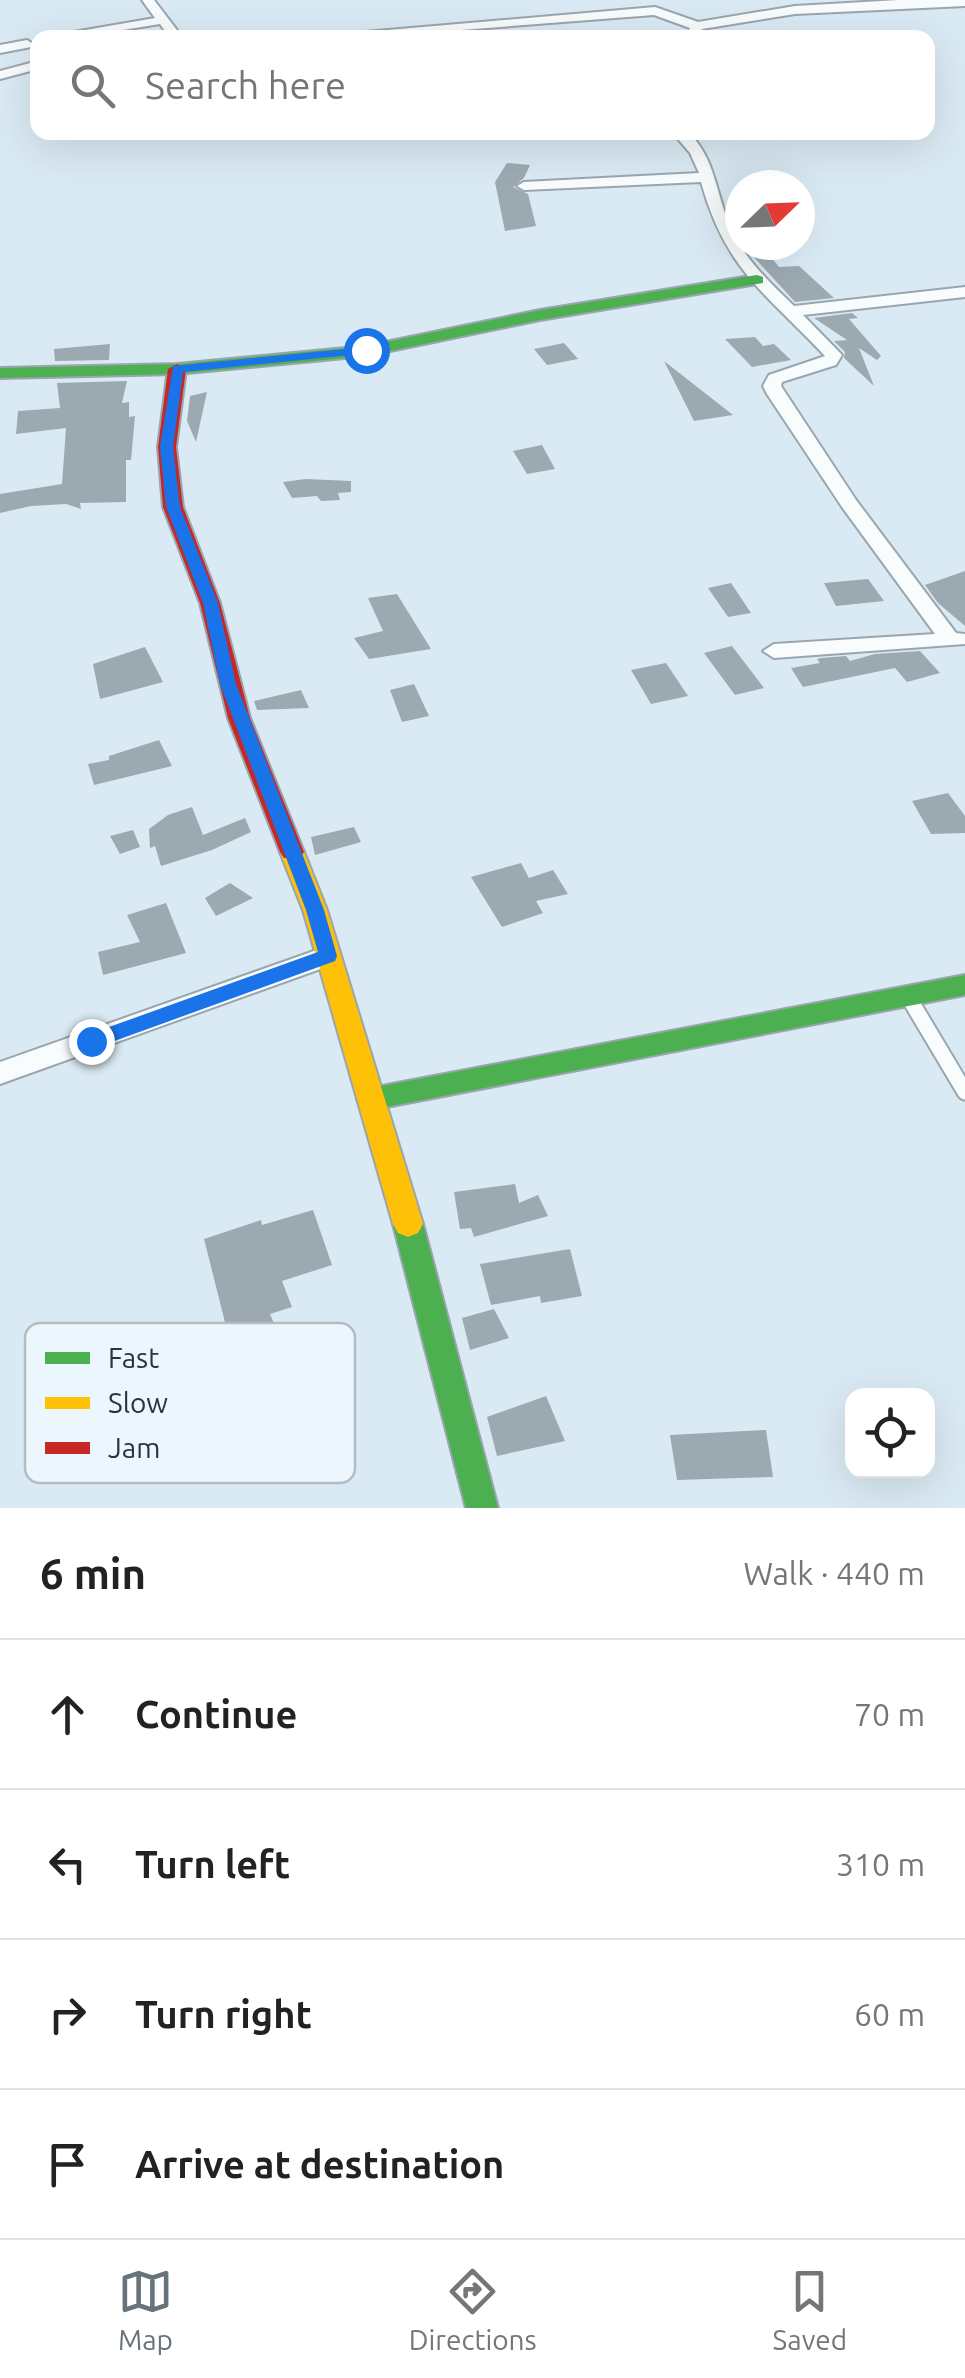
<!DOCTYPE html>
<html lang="en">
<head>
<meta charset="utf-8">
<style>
	body { margin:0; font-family:Ubuntu,sans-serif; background:#f2f2f2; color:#222 }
	.controls { position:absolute; right:30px; bottom:30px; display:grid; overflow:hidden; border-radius:20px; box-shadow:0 10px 40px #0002 }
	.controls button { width:90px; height:90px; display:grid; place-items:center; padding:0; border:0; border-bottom:2px solid #e0e0e0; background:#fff; color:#222; font:50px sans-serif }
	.compass { position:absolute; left:725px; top:170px; width:90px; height:90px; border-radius:50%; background:#fff; box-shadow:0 10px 40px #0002; rotate:67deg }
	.stop { position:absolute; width:30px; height:30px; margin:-22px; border:8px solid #1a73e8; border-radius:50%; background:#fff }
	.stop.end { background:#1a73e8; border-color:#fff; box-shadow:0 2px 10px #0008 }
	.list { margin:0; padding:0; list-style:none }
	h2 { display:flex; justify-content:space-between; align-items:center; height:130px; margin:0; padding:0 40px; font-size:42px }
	h2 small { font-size:32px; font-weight:400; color:#767676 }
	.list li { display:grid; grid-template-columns:65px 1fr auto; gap:30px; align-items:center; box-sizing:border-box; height:150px; padding:0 40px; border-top:2px solid #e0e0e0 }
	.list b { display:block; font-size:38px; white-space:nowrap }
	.list em { font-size:32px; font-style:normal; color:#767676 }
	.icon { flex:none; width:55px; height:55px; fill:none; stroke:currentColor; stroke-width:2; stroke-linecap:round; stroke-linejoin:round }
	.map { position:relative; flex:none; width:965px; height:1508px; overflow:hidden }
	.search { position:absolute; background:#fff; box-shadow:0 10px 40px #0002; left:30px; right:30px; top:30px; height:110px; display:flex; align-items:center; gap:25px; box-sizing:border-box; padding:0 35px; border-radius:20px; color:#767676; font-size:38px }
	.sheet { height:730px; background:#fff }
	nav { display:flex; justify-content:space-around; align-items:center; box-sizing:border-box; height:140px; border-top:2px solid #e0e0e0; background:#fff; font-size:28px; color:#767676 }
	nav a { display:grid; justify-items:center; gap:5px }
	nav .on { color:#68747c }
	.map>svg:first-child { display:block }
	.building { fill:#9da9b1 }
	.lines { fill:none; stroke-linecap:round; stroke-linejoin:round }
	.lane-casing { stroke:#9aa6ae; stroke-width:19 }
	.street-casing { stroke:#9aa6ae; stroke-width:4 }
	.fast-casing { stroke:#9aa6ae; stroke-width:4 }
	.slow-casing { stroke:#9aa6ae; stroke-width:4 }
	.jam-casing { stroke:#9aa6ae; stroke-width:4 }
	.lane { stroke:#f9fcfd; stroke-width:15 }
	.street { fill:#f9fcfd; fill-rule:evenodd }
	.fast { fill:#4caf50; fill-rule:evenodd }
	.slow { fill:#ffc107; fill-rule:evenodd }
	.jam { fill:#c62828; fill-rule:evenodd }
	.route { fill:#1a73e8 }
	.key { fill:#ebf6fd; stroke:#b1bcc3; stroke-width:2.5 }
	.key-label { font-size:28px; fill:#2a343b }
</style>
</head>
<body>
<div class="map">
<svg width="965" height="1508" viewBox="0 0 965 1508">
	<rect width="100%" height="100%" fill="#daeaf4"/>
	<!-- building -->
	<g class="building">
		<path d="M507,163L530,165L524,178L513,187L528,194L536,226L505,231L495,182Z"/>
		<path d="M767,252L779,267L799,266L834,298L795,302L750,253Z"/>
		<path d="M852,313L858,318L849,319L881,356L877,360L859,348L874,386L844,358L845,352L834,341L847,340L814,318Z"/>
		<path d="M755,337L763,346L774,344L791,360L752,367L725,339Z"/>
		<path d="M564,343L578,359L547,365L534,349Z"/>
		<path d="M110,344L109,360L55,361L54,349Z"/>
		<path d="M664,361L733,415L694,421Z"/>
		<path d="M127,381L122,403L129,402V417L135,416L131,460H126V502L80,503L81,509L66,504L31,506L0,513V494L62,484L66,428L16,434L18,411L60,408L57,383Z"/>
		<path d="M207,392L196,442L187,421L190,396Z"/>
		<path d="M542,445L555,469L527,474L513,451Z"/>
		<path d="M306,479L351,481V492L338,493L340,500L321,501L317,496L292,498L283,482Z"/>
		<path d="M965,571V626L938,603L925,585Z"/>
		<path d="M868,579L884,601L836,606L824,583Z"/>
		<path d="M731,583L751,613L728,617L708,588Z"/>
		<path d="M397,594L431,649L369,659L354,638L383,631L368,598Z"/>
		<path d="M732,646L764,688L735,695L704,653Z"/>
		<path d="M145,647L163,682L100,699L93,664Z"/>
		<path d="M920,651L940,673L907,682L895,668L803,687L791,668L820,663L817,659L821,658L846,656L850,661L875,654Z"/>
		<path d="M666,663L688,696L651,704L631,670Z"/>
		<path d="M414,684L429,716L402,722L390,690Z"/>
		<path d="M301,690L309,708L257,710L254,701Z"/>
		<path d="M159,740L172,766L94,785L88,764L109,760V756Z"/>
		<path d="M948,793L965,816V833L931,834L912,801Z"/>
		<path d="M192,807L203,835L245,818L251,832L212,850L161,866L155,846L150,848L149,829L168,815Z"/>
		<path d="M354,827L361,842L315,855L311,837Z"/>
		<path d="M133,830L140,847L120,854L110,836Z"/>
		<path d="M521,863L529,878L553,870L568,894L536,901L543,913L502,927L471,877Z"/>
		<path d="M230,883L253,898L216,916L205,898Z"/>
		<path d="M166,903L186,953L103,975L98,952L140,942L127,915Z"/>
		<path d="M515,1184L519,1203L538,1195L548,1216L474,1237L471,1228L460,1229L454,1192Z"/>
		<path d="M313,1210L332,1265L282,1281L292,1307L270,1314L290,1362L246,1375L253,1395L221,1409L232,1437L162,1467L155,1445L105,1464L91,1412L134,1391L130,1379L197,1351L204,1368L233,1354L204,1239L261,1220L262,1225Z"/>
		<path d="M570,1249L582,1296L541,1303L540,1296L491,1305L480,1264Z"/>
		<path d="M494,1309L509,1338L470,1350L462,1318Z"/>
		<path d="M546,1396L565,1441L497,1456L487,1417Z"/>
		<path d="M766,1430L773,1477L677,1480L670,1435Z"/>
	</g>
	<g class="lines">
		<defs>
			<path id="lane" d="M909,998L965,1092"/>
			<g id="street">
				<path d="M142,0H154L183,38H170L160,24L73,38H39L155,18Z"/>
				<path d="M899,0H965V6L795,14L702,29L697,38H684L690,28L654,15L357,38H295L655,7L698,22L795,6Z"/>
				<path d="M27,40L33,44L31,47L0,53V45Z"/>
				<path d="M38,61V69L0,79V71Z"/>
				<path d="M672,132H688C717,159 716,199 733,233C747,261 771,284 794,306L965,287V297L803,315L842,355L836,365L782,382L781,386L856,500L956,633L965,634V644L774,658L763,651L774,644L935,634L842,507L767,394L763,386L769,375L825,356C765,292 726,271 701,182L524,190L517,186L524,182L699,173L690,153Z"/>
				<path d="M328,946L337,949L341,956L337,963L0,1084V1062Z"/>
			</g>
			<g id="fast">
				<path d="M757,275L763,277V283L540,320L366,356L177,374L0,378V368L177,364L366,346L540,310Z"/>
				<path d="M965,975V995L371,1110L361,1107L357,1099L361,1091L371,1088Z"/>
				<path d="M408,1211L418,1215L423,1224L498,1508H466L393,1224L398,1215Z"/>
			</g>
			<path id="slow" d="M292,844L300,846L304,852L327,910L423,1224L418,1233L408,1237L398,1233L393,1224L303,910L280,852L284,846Z"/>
			<path id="jam" d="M177,364L186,369L176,447L183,507L220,603L250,718L304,852L300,858H284L280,852L228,718L200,603L163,507L158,447L168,369Z"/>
		</defs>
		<!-- lane casing -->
		<use href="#lane" class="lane-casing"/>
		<!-- street casing -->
		<use href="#street" class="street-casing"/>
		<!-- fast casing -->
		<use href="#fast" class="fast-casing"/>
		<!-- slow casing -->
		<use href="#slow" class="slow-casing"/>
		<!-- jam casing -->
		<use href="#jam" class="jam-casing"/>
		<!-- lane -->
		<use href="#lane" class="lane"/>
		<!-- street -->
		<use href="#street" class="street"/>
		<!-- fast -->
		<use href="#fast" class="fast"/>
		<!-- slow -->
		<use href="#slow" class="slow"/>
		<!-- jam -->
		<use href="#jam" class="jam"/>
	</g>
	<!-- route -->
	<path class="route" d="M366,347L370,353L183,372L173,447L180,507L218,603L236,684L324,910L337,956L335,961L98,1047H84V1036L318,952L306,910L220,684L203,603L166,507L160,447L173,366Z"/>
	<!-- legend -->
	<rect x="25" y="1323" width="330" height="160" rx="15" class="key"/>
	<rect x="45" y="1352" width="45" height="12" fill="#4caf50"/>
	<rect x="45" y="1397" width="45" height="12" fill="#ffc107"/>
	<rect x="45" y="1442" width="45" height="12" fill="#c62828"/>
	<g class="key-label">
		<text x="108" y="1368">Fast</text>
		<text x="108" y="1413">Slow</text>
		<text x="108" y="1458">Jam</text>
	</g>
</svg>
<div class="controls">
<button><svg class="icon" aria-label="locate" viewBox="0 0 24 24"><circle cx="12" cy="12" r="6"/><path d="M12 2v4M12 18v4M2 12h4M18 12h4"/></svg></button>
</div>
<svg class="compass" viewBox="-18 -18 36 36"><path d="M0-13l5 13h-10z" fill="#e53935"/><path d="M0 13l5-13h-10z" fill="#767676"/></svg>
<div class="stop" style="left:366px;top:350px"></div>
<div class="stop end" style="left:91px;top:1041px"></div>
<div class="search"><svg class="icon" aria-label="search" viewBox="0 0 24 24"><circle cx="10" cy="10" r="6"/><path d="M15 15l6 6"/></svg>Search here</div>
</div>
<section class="sheet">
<h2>6 min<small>Walk · 440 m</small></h2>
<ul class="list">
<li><svg class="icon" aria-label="ahead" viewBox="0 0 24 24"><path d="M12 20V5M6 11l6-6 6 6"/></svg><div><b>Continue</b></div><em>70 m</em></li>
<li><svg class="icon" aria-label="left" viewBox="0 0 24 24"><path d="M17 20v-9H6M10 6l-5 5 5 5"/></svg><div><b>Turn left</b></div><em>310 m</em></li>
<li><svg class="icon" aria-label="right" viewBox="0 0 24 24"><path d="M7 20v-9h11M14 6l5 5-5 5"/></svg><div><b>Turn right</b></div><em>60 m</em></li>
<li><svg class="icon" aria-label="arrive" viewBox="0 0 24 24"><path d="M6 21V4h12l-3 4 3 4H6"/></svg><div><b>Arrive at destination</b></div></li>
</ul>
</section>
<nav>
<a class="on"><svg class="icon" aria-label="map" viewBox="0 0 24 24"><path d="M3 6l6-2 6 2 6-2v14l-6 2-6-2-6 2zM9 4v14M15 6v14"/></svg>Map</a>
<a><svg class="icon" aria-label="directions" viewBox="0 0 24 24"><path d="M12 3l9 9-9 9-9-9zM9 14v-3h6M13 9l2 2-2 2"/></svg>Directions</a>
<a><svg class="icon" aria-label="saved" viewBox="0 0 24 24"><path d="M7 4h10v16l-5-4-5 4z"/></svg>Saved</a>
</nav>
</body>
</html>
